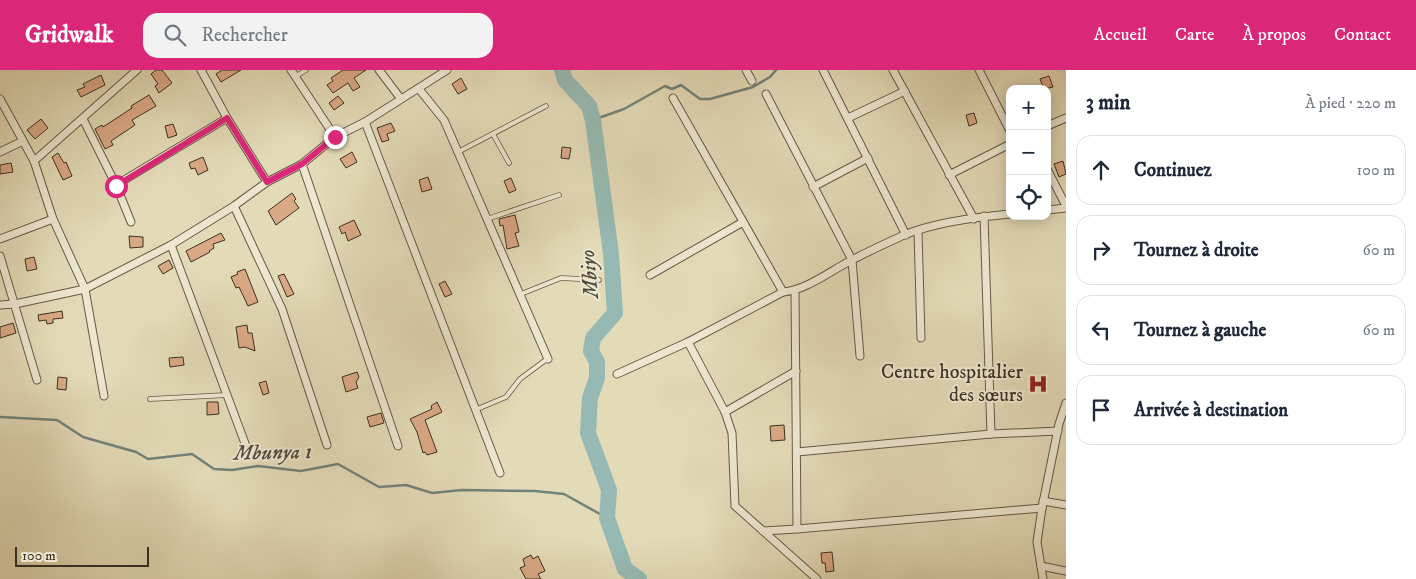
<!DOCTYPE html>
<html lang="fr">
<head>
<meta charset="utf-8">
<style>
	body { margin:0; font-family:"IM FELL DW Pica",serif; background:#f2f2f3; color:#1f2937 }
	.controls { position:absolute; right:15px; top:15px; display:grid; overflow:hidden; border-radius:10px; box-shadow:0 2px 12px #0003 }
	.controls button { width:45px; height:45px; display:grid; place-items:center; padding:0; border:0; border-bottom:1px solid #e0e1e3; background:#fff; color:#1f2937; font:25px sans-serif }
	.scale { position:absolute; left:15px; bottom:12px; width:134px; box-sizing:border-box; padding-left:5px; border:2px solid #3d3022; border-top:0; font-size:14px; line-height:18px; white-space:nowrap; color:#3d3022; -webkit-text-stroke:4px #ede7d0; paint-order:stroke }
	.stop { position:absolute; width:15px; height:15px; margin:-11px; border:4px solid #db2777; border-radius:50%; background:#fff }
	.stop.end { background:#db2777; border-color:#fff; box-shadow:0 1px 5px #0008 }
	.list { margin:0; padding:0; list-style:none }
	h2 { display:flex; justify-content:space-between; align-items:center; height:65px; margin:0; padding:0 20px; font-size:21px }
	h2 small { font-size:16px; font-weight:400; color:#747a83 }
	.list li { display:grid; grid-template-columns:32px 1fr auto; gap:15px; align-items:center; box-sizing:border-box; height:70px; margin:0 10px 10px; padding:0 10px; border:1px solid #e0e1e3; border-radius:15px }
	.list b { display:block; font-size:19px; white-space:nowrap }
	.list em { font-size:16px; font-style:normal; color:#747a83 }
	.icon { flex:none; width:28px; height:28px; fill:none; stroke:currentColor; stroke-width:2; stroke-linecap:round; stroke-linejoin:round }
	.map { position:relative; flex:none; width:1066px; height:509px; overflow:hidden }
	header { display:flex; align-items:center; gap:30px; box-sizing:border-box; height:70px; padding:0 25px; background:#db2777; color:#fff }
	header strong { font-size:24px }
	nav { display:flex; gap:28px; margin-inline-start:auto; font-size:18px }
	.search { width:350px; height:45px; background:#f2f2f3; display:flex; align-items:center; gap:12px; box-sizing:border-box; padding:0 18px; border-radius:15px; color:#747a83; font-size:19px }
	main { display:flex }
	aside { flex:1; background:#fff }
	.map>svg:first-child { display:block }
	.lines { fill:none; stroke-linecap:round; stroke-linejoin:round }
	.stream { stroke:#728379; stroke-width:2.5 }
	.river { stroke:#96bab3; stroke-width:16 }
	.building { fill:#d9a885; stroke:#3d3022 }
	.lane-casing { stroke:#665a47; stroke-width:5.5 }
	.street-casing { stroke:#665a47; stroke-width:9 }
	.lane { stroke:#ede7d0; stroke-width:4 }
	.street { stroke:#ede7d0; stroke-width:7 }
	.route { stroke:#db2777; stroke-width:6 }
	.labels { text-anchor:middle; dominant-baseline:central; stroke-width:4; stroke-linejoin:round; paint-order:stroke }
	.poi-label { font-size:20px; fill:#3d3022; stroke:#ede7d0; text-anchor:end }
	.water-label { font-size:21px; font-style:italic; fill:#4f4c3f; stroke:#ede7d0 }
</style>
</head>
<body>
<header>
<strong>Gridwalk</strong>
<div class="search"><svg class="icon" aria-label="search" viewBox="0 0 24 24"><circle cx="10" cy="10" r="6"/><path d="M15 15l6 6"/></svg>Rechercher</div>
<nav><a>Accueil</a><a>Carte</a><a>À propos</a><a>Contact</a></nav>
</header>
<main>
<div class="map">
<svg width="1066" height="509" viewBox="0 0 1066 509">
	<rect width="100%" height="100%" fill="#e3dab7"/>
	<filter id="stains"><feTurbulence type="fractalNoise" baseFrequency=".004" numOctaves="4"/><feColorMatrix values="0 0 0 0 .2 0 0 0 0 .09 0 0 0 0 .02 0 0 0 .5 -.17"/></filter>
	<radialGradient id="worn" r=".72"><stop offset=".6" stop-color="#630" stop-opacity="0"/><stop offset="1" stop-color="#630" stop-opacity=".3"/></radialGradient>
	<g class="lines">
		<!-- stream -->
		<g class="stream">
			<path d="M593,50L624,39L665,16L672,19L681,15L700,29H710L753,17L770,7L776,0"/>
			<path d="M0,347L57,350L83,367L136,382L148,389L192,384L214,399L232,400L258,396L301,401L338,394L379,417L406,415L432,423L462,420L535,421L564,424L607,448"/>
		</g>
		<!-- river -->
		<path class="river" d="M562,0L565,10L589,36L593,50L611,184L615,243L593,268L591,281L597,292V308L590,328L588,363L609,420L607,448L625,499L639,509"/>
	</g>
	<!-- building -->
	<g class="building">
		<path d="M156,0H162L172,13L159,23L155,16L158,14L151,4Z"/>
		<path d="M222,0H241L221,12L216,4Z"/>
		<path d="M343,0H366L354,8L360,17L353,21L348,13L333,23L327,15L333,11L331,8Z"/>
		<path d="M101,5L105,15L81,27L77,20L85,17L83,14Z"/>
		<path d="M1049,6L1053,17L1044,19L1040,9Z"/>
		<path d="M461,8L467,19L458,24L452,14Z"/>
		<path d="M149,25L156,36L132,50L135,55L111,71L113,75L105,79L95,59L102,55L103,57L132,38L131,36Z"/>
		<path d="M338,26L344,33L334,40L329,33Z"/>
		<path d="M974,43L977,53L969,56L966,45Z"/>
		<path d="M41,49L48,58L35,69L27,60Z"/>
		<path d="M391,53L395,61L387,64L389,70L382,72L377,58Z"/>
		<path d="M173,54L177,65L168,68L165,56Z"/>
		<path d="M562,77L571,78L569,89L561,88Z"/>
		<path d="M352,82L357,92L346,98L340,89Z"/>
		<path d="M58,83L64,93L66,92L72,106L63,110L52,87Z"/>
		<path d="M203,87L208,100L198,105L195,98L191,99L189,93Z"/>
		<path d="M1063,91L1066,104L1059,107L1054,94Z"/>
		<path d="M11,93L13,102L0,104V95Z"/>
		<path d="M428,107L432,119L422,122L419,110Z"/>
		<path d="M511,108L516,120L509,123L504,111Z"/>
		<path d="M292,123L296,129L294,131L299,138L276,155L268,141Z"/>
		<path d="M515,145L519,162L515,163L519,176L507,179L503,155L500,156L499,149Z"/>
		<path d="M354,150L361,165L348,171L345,162L342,164L339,157Z"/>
		<path d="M221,163L225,170L213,174L214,178L209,181L210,182L191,192L186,181Z"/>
		<path d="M129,166L143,167V177L130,178Z"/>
		<path d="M34,187L37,199L27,201L25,189Z"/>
		<path d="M169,190L173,198L163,204L158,196Z"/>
		<path d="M245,199L258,232L248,236L239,217L236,218L231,207L238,204L237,202Z"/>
		<path d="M284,204L294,224L287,227L278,206Z"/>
		<path d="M445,211L452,224L445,227L439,214Z"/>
		<path d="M62,241L63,248L53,249V253L47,254L46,250L39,251L38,245Z"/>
		<path d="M13,253L16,263L0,268V257Z"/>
		<path d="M247,255L248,263H252L255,281L245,277L239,278L236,257Z"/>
		<path d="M183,287L184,295L170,297L169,288Z"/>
		<path d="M357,302L359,307L356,312L358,318L346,322L342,307Z"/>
		<path d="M58,307L67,308L66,320L57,319Z"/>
		<path d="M266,311L269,323L263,325L259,313Z"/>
		<path d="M207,332H218L219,344L207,345Z"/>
		<path d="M437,332L442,342L425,350L437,382L427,385L425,382L423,383L417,362L410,349L432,339L431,336Z"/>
		<path d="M381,343L384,353L370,357L367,347Z"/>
		<path d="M784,355L785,370L771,371L770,356Z"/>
		<path d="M832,482L834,501L826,502L825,493H822L821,483Z"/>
		<path d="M531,485L533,489L538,486L545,501L538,504L541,509H526L520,498L525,496L523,489Z"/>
	</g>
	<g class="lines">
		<defs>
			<g id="lane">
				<path d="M296,6L306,0"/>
				<path d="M493,64L509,93"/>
				<path d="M458,82L546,36"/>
				<path d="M487,149L559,125"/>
				<path d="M521,224L561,208L599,210"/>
				<path d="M150,329L227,325"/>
				<path d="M475,340L506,327L520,309L547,289"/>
			</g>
			<g id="street">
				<path d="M201,0L227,48L267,112"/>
				<path d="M291,0L335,67"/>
				<path d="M379,0L401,29"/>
				<path d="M746,0L752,11"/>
				<path d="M823,0L906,165"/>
				<path d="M893,0L974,149"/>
				<path d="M979,0L1010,61"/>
				<path d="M419,19L444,50L548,289"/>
				<path d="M766,24L852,190L860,286"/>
				<path d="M673,28L783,222"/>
				<path d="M0,29L34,91L53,149L85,219L104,326"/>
				<path d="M848,48L905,21"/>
				<path d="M83,49L116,115L131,152"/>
				<path d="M365,52L500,403"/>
				<path d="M1047,56L1066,48"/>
				<path d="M0,82L23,71"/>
				<path d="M34,91L137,0"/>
				<path d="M302,94L398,376"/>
				<path d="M1047,99L1066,136"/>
				<path d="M949,105L1010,74"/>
				<path d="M116,115L227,48"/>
				<path d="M813,117L868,88"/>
				<path d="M234,136L282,239L327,375"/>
				<path d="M1047,140L1066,138"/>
				<path d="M984,146L991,364"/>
				<path d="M918,161L921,268"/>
				<path d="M0,169L53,149"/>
				<path d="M171,175L246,376"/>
				<path d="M0,186L37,310"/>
				<path d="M650,205L743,152"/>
				<path d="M795,221L797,459"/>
				<path d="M0,235L15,234L85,219L171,175L234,136L267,112L302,94L335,67L365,52L447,0"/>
				<path d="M688,272L725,342L732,363L735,436L817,509"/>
				<path d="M617,304L688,272L783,222C807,220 830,201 852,190C869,181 887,173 904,165C936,152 976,147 1010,144"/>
				<path d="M725,342L796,301"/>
				<path d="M797,382L991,364L1058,361"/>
				<path d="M1043,431L1066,435"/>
				<path d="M763,461L797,459L1042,438"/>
				<path d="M1041,496L1066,501"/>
				<path d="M1043,509L1037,472L1042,438L1059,354L1066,333"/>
			</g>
		</defs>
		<!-- lane casing -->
		<use href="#lane" class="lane-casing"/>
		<!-- street casing -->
		<use href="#street" class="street-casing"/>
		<!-- lane -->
		<use href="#lane" class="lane"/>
		<!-- street -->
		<use href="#street" class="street"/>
	</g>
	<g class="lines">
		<!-- route -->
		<path class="route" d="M116,116L227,48L267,112L302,94L335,67"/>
	</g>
	<!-- icons -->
	<defs>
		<symbol id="hospital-bare" viewBox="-9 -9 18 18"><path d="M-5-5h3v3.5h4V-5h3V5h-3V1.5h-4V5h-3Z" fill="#8f2418" stroke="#ede7d0" stroke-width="2.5" paint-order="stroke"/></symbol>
	</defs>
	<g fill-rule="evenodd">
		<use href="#hospital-bare" x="1024" y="300" width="28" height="28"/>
	</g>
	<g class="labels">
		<!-- poi labels -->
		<g class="poi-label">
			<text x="1023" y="302">Centre hospitalier<tspan x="1023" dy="23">des sœurs</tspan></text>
		</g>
		<!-- water labels -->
		<g class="water-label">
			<text transform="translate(590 204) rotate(-95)">Mbiyo</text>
			<text transform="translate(273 383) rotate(-1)">Mbunya 1</text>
		</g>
	</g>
	<rect width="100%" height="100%" filter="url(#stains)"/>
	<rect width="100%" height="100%" fill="url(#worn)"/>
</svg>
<div class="controls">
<button>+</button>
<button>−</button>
<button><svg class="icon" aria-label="locate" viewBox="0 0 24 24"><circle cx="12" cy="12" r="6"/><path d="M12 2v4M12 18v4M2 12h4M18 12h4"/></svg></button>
</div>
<div class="scale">100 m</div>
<div class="stop" style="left:116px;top:116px"></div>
<div class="stop end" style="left:335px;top:67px"></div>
</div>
<aside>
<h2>3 min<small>À pied · 220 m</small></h2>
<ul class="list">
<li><svg class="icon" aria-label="ahead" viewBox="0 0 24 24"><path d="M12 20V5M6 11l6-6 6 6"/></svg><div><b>Continuez</b></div><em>100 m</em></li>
<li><svg class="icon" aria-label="right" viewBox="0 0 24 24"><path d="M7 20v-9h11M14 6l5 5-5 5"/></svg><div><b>Tournez à droite</b></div><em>60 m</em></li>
<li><svg class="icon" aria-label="left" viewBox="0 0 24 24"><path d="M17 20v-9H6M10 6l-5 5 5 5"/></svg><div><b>Tournez à gauche</b></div><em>60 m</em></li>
<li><svg class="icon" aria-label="arrive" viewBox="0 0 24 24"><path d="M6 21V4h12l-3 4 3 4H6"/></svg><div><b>Arrivée à destination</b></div></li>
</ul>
</aside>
</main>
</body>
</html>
